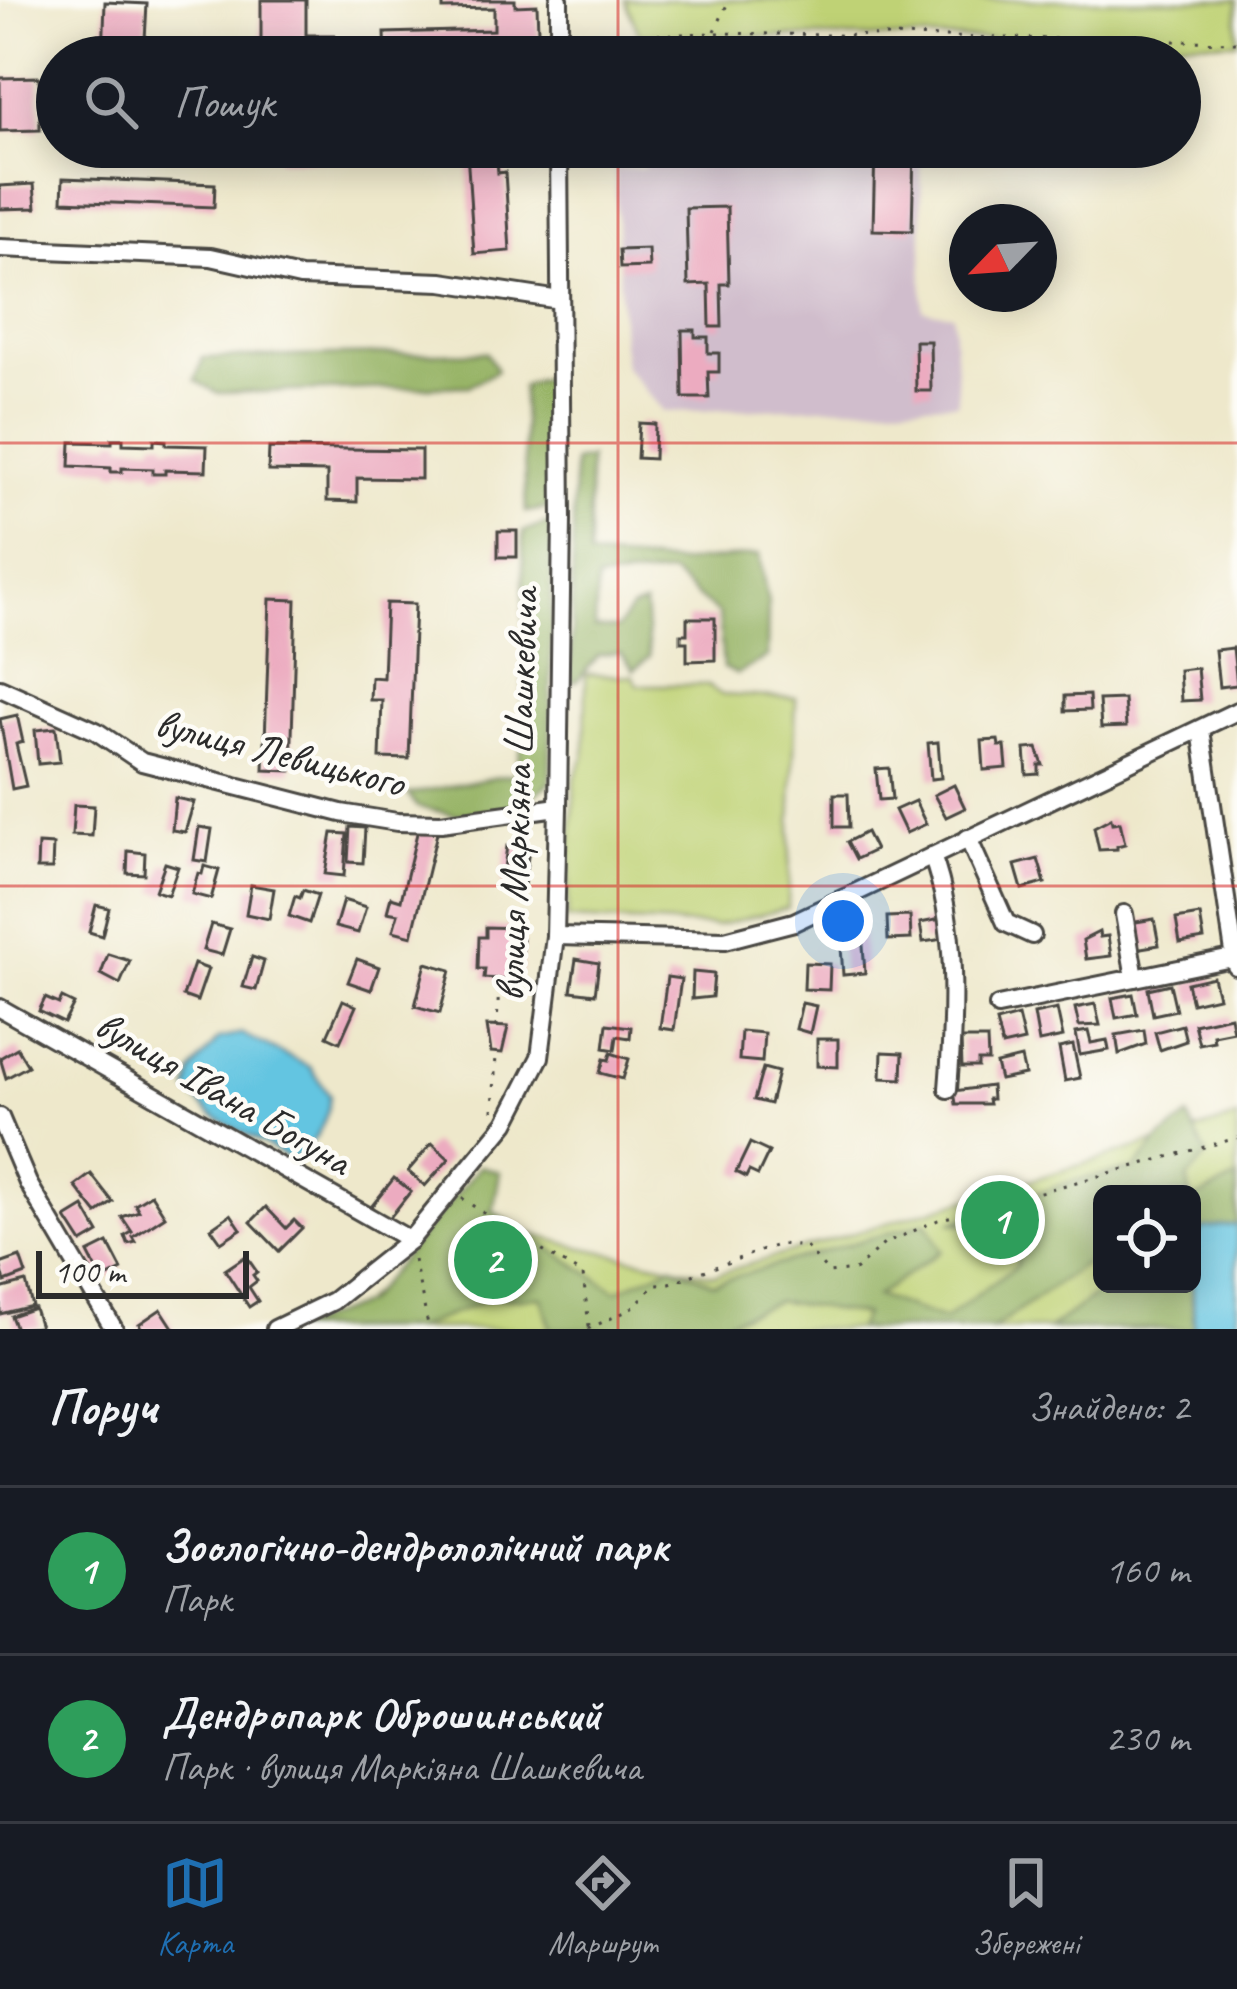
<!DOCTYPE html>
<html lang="uk">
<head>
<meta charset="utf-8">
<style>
	body { margin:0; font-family:Caveat,sans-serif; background:#20242c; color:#f1f3f6 }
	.controls { position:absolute; right:36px; bottom:36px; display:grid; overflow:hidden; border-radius:18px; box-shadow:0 6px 30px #0003 }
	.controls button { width:108px; height:108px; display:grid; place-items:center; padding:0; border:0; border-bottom:3px solid #363941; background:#171b24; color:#f1f3f6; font:60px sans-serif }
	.compass { position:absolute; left:949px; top:204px; width:108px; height:108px; border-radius:50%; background:#171b24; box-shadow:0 6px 30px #0003; rotate:245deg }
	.scale { position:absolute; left:36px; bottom:30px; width:213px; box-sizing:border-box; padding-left:12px; border:6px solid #2b2b2b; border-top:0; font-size:33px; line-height:42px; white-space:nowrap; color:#2b2b2b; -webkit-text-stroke:9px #fdfcf7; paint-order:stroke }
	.you { position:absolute; left:843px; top:921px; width:42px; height:42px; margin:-30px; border:9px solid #fff; border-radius:50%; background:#1a73e8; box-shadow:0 0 0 18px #1a73e833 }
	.badge { display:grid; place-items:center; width:78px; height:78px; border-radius:50%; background:#1f6fb2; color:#fff; font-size:39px; font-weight:700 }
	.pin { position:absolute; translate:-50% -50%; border:6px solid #fff; box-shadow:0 3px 12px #0006 }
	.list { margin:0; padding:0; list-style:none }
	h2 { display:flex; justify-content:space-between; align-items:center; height:156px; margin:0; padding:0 48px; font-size:51px }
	h2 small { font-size:39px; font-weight:400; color:#9ea1a6 }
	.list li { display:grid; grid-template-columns:78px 1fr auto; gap:36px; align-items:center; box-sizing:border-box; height:168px; padding:0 48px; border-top:3px solid #363941 }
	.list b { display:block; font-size:45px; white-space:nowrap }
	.list p { margin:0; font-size:39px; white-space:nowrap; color:#9ea1a6 }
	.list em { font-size:39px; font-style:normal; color:#9ea1a6 }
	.icon { flex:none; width:66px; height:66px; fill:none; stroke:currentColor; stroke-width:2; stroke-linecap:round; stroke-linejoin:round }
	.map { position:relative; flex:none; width:1237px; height:1329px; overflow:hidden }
	.search { position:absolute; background:#171b24; box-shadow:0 6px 30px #0003; left:36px; right:36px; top:36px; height:132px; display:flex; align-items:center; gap:30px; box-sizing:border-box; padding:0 42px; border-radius:66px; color:#9ea1a6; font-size:45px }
	.sheet { height:492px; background:#171b24 }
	nav { display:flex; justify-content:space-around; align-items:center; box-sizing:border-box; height:168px; border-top:3px solid #363941; background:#171b24; font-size:33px; color:#9ea1a6 }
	nav a { display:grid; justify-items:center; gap:6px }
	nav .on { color:#1f6fb2 }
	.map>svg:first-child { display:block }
	.industrial { fill:#d0bdcc }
	.green { fill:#bfd275; stroke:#757e50; stroke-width:3; fill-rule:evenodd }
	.forest { fill:#97b466; stroke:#617048; stroke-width:3 }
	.water { fill:#63c5e1; stroke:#477886; stroke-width:3 }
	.building { fill:#ecabc0 }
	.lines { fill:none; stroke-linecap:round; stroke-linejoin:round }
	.minor-casing { stroke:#484743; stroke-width:22 }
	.path { stroke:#484743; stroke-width:3; stroke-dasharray:3 9; stroke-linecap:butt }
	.minor { stroke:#fff; stroke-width:16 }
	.grid { fill:none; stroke:#d62828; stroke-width:3; stroke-opacity:0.55 }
	.labels { text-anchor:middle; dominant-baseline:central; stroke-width:9; stroke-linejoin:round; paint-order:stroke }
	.street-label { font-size:42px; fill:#2b2b2b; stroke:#fdfcf7 }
</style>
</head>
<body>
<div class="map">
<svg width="1237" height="1329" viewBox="0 0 1237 1329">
	<rect width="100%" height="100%" fill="#fdfcf7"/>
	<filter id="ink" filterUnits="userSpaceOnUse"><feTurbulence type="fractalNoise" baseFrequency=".00833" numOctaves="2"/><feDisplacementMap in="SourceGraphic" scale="24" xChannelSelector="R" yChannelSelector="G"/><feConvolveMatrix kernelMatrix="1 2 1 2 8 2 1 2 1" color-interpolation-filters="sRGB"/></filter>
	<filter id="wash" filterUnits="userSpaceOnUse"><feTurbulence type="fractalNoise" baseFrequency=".004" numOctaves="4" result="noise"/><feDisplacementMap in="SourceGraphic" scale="48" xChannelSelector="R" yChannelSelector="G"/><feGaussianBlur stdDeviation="2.7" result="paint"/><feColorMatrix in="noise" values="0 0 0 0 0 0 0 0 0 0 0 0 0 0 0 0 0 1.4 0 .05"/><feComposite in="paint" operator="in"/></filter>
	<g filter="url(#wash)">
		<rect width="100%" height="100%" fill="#eee8cb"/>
		<!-- industrial -->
		<path class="industrial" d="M651,147H697L786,160V147H921L923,310L953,314L958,403L664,412L625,367L622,344L615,169L644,168V156Z"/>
		<!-- green -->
		<g class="green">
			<path d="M625,0H1237V42L640,35Z"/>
			<path d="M586,674L633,676L638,685H706L722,695L796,698L788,908L716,926L567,919L575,777L585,755Z"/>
			<path d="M1237,1118V1329H305L357,1308L455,1213L575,1246L714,1275ZM1102,1194H1192V1284H1102Z"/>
		</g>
		<!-- forest -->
		<g class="forest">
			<path d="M486,352L497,370L469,386L217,393L195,380L203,358Z"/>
			<path d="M546,377L550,508L526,512L522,386Z"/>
			<path d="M589,458V557L677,563L759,555L768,604L767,657L737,674L723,668L719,615L671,574L597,580L595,628L617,629L631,609L645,605L649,657L634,670L621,653L599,655L576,682L571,681L574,462Z"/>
			<path d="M552,522L550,783L519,807L456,815L417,807L408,794L514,774L524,738L523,532Z"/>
			<path d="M1188,1117L1207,1156L1187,1179L1190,1194H1102V1257L1096,1256L993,1329H857L864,1315L777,1301L707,1329H551L542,1297L490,1299L414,1329H295L365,1303L480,1166L500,1172L493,1211L616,1291L672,1266L713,1283L926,1222L941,1251L876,1296L944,1320L1017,1265V1225L950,1223L1073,1181L1135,1169L1160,1139Z"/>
			<path d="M1237,1178V1225L1204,1228L1192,1241V1201Z"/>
			<path d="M1111,1284H1191L1194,1329H1049Z"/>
		</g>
		<!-- water -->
		<g class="water">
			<path d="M242,1034L310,1067L330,1096C328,1121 314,1148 290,1159L210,1114L188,1090L192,1072L218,1039Z"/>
			<path d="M1237,1225V1329H1194L1192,1241L1204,1228Z"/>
		</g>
		<g id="blocks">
			<!-- building -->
			<g class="building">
				<path d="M261,0H306V35H334V57H261Z"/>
				<path d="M443,0H515V6L537,5L539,57H501V50L406,53V57H386L385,33L494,30V8L443,9Z"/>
				<path d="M105,2L147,4L144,57H103Z"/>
				<path d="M39,77L40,130L0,131V78Z"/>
				<rect x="278" y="147" width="56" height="13"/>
				<path d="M875,147H914L912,231L873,230Z"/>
				<path d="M496,150L498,173L505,172L510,251L474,254L467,152Z"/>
				<path d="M63,178L215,184L214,207L62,201Z"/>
				<path d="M34,184L36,208L0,209V186Z"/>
				<path d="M727,207L729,284H721L722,327H710L709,284L688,285L686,208Z"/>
				<path d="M648,249L649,267L620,268L619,250Z"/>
				<path d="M682,330H695V337H708V353H719V372H708L709,398H683Z"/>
				<path d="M915,341H930L931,391H916Z"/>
				<path d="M639,423L655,424L654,459L637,458Z"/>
				<path d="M112,439H123V444L154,445V440L166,441V445L207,446L206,471L165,470V474H153V469L122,468V472H111V468L70,466L71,442L112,443Z"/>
				<path d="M269,448L421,450V479L357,478V502L327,501V472L268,471Z"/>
				<rect x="498" y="531" width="19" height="26"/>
				<path d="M270,599L296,600L291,771L264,770Z"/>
				<path d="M386,603L415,604L409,759L380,758L382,700H370L371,677L383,678Z"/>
				<path d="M687,618H715V660L687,661V642H681V634H687Z"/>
				<path d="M1233,648L1237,685L1219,687L1215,650Z"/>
				<path d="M1197,668L1200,700L1181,701L1179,670Z"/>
				<path d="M1089,695L1090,710L1065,711V696Z"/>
				<path d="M1124,699L1126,727L1101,728L1099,700Z"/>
				<path d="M17,715L23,742L16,744L26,786L12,789L0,719Z"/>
				<path d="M56,728L60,762L38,764L35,730Z"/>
				<path d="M998,740L999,746H1005L1007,768L984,770L982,741Z"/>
				<path d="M938,742L941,778L931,779L928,743Z"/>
				<path d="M1037,748L1043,765H1039V774L1027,775L1025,749Z"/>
				<path d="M889,768L892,799L879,800L876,769Z"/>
				<path d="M954,785L965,808L946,817L934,795Z"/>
				<path d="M834,794H848L849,827H834Z"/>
				<path d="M175,798L194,802L185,832L172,830Z"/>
				<path d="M915,801L926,824L906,833L895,810Z"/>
				<path d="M74,805L94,806L92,836L72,835Z"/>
				<path d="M1111,818L1112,823L1120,822L1125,844L1117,846V849L1099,850L1094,827Z"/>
				<path d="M199,827L212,829L207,862L194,860Z"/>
				<path d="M350,827L365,828L363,863L348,862Z"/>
				<path d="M418,829L437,833L412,936L393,931L398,914L387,912L391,897L401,900Z"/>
				<path d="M866,832L875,850L856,859L847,842Z"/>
				<path d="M332,833L347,834L344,876L325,874Z"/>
				<path d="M38,844L53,845L52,869H37Z"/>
				<path d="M507,846L529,849L524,886L502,883Z"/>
				<path d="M128,851L145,853L144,874L127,873Z"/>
				<path d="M1038,859L1045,883L1022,889L1015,865Z"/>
				<path d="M165,863L178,867L168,895L155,891Z"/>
				<path d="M204,866L219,870L211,899L192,894L198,873L202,874Z"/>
				<path d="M251,885L274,889L269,919L246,914Z"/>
				<path d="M303,890L318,895L309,923L289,916L295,896L300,898Z"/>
				<path d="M343,900L366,907L358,933L335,927Z"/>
				<path d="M96,905L109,908L102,936L89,932Z"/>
				<path d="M1200,915L1204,939L1180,943L1176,919Z"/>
				<path d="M910,916L911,939L888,940L887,917Z"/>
				<path d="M941,919L944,939L923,942L920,923Z"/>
				<path d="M1154,919L1159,945L1135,949L1130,923Z"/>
				<path d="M211,924L230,929L222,955L203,950Z"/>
				<path d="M486,927L517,928L516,938L523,939L522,971H514V980L484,978L485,969H478L479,937H486Z"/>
				<path d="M862,932L865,973L843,975L840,933Z"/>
				<path d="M1099,932L1100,937L1108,936L1111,956L1086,959L1083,940Z"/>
				<path d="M108,954L130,961L120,984L101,974Z"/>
				<path d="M252,957L264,961L256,990L243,987Z"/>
				<path d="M357,959L379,967L371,990L348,982Z"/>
				<path d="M576,959L599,963L595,994L571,991Z"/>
				<path d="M426,963L451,970L440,1013L415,1006Z"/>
				<path d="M805,963L830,964L829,990L804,989Z"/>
				<path d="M194,964L208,969L197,1001L183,996Z"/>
				<path d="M693,972L714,974L712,997L692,999Z"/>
				<path d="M667,977L681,979L674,1030L660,1028Z"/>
				<path d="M1213,977L1218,997L1192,1003L1187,983Z"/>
				<path d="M1170,984L1176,1010L1153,1015L1148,989Z"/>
				<path d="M1133,994L1137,1014L1116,1018L1112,998Z"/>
				<path d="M45,998L59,1004L62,998L74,1004L64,1023L39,1011Z"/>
				<path d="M343,1000L356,1006L340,1042L327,1036Z"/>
				<path d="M802,1003L816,1006L810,1033L796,1029Z"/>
				<path d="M1095,1004L1100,1025L1079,1026L1075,1008Z"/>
				<path d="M1057,1009L1063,1037L1039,1042L1034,1014Z"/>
				<path d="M1018,1016L1024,1041L1002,1046L996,1022Z"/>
				<path d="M1230,1016L1233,1031L1213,1035L1214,1041L1199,1044L1194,1024Z"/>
				<path d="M607,1024L631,1027L630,1038L617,1036L615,1050L604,1048Z"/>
				<path d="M1182,1025L1186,1041L1160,1050L1155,1032Z"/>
				<path d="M487,1026L508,1027L502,1053L491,1052Z"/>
				<path d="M1144,1030L1146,1044L1119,1054L1116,1035Z"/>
				<path d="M741,1031L764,1033L762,1062L739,1060Z"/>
				<path d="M1088,1031L1091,1043L1107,1040L1109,1050L1080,1055L1076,1033Z"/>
				<path d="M817,1039H838V1067L817,1066Z"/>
				<path d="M961,1039H987L988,1061H978V1067H962Z"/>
				<path d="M1073,1045L1080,1078L1065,1081L1059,1048Z"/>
				<path d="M17,1048L28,1066L6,1078L0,1058Z"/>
				<path d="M882,1052L903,1053L902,1079L881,1078Z"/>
				<path d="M611,1053L629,1059L623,1079L600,1073L604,1059L609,1060Z"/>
				<path d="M1021,1058L1025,1075L1000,1080L996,1064Z"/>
				<path d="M763,1068L778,1072L770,1104L754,1100Z"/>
				<path d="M991,1086L992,1099H988L989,1104H956L954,1091Z"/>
				<path d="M432,1143L449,1159L425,1186L408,1171Z"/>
				<path d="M750,1143L769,1152L758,1175L749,1171L746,1177L736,1172Z"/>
				<path d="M91,1174L113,1202L97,1214L75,1186Z"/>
				<path d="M394,1178L411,1191L388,1220L371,1207Z"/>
				<path d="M151,1194L165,1216L133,1237L136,1242L128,1244L125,1236L132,1232L122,1217L139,1211L135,1204Z"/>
				<path d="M84,1207L99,1233L82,1243L66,1218Z"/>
				<path d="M266,1207L286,1228L294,1220L302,1228L279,1251L251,1222Z"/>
				<path d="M231,1214L241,1229L221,1242L211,1228Z"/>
				<path d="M108,1243L122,1270L102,1280L88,1253Z"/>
				<path d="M246,1256L257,1272L253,1275L257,1281L249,1287L258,1301L249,1307L225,1270Z"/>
				<path d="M20,1257L26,1274L5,1282L0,1264Z"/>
				<path d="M26,1282L32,1306L0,1314V1289Z"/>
				<path d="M34,1308L40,1327L16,1329L11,1316Z"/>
				<path d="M161,1309L174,1329H142L139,1324Z"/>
			</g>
		</g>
	</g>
	<g filter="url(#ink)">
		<use href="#blocks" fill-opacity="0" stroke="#484743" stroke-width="3"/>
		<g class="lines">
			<defs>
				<g id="minor">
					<path d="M559,0V57"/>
					<path d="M0,248L211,257L300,277L442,282L560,300"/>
					<path d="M0,688L96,731L142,762L341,813L397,822L441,823L558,807"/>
					<path d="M1201,730L1236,966"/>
					<path d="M968,838L1006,923L1032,935"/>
					<path d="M932,856C958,924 954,1017 948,1089"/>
					<path d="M1124,914L1135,978"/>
					<path d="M555,936L725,940L794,922L1237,711"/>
					<path d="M998,1006L1237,957"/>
					<path d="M0,1008L410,1240"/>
					<path d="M0,1117L28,1183L114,1329"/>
					<path d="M275,1329L333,1301L410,1240L506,1123L540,1057L555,936L558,807L562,520L559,147"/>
				</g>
			</defs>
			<!-- minor casing -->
			<use href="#minor" class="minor-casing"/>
			<!-- path -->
			<g class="path">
				<path d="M715,31L729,0"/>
				<path d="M573,37L715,33L1237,42"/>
				<path d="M497,1027L499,982"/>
				<path d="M493,1111L496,1055"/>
				<path d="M462,1198C501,1226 542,1251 583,1275L589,1326"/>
				<path d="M414,1260L429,1329"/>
				<path d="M588,1329L631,1309L656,1284L670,1283L780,1244L806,1247L829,1273L855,1270L884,1244L938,1220L1237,1138"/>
			</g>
			<!-- minor -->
			<use href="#minor" class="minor"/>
		</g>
	</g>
	<!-- grid -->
	<path class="grid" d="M618,0V57M618,147V1329M0,443H1237M0,886H1237"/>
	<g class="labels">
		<!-- street labels -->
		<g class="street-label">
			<text transform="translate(280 753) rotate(14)">вулиця Левицького</text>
			<text transform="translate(517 795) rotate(-88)">вулиця Маркіяна Шашкевича</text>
			<text transform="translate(223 1093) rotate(30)">вулиця Івана Богуна</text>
		</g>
	</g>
</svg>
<div class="controls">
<button><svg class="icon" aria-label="locate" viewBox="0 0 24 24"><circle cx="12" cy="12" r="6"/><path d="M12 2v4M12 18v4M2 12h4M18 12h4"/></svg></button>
</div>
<svg class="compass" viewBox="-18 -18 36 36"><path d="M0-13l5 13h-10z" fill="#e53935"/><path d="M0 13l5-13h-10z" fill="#9ea1a6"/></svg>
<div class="scale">100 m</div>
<div class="you"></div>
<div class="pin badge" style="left:1000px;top:1220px;background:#2e9e5b">1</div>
<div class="pin badge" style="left:493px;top:1260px;background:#2e9e5b">2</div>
<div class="search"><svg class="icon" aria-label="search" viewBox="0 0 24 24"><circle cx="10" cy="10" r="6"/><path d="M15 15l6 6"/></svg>Пошук</div>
</div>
<section class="sheet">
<h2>Поруч<small>Знайдено: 2</small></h2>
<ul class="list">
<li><span class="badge" style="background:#2e9e5b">1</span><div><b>Зоологічно-дендрололічний парк</b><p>Парк</p></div><em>160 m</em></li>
<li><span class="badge" style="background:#2e9e5b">2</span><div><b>Дендропарк Оброшинський</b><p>Парк · вулиця Маркіяна Шашкевича</p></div><em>230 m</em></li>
</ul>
</section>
<nav>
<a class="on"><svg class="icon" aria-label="map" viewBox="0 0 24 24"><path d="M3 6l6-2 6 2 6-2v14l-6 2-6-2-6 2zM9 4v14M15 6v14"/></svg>Карта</a>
<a><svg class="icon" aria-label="directions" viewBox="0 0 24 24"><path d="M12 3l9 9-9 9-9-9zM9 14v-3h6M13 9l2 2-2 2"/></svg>Маршрут</a>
<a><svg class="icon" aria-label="saved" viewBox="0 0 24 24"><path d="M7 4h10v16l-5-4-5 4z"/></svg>Збережені</a>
</nav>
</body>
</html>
